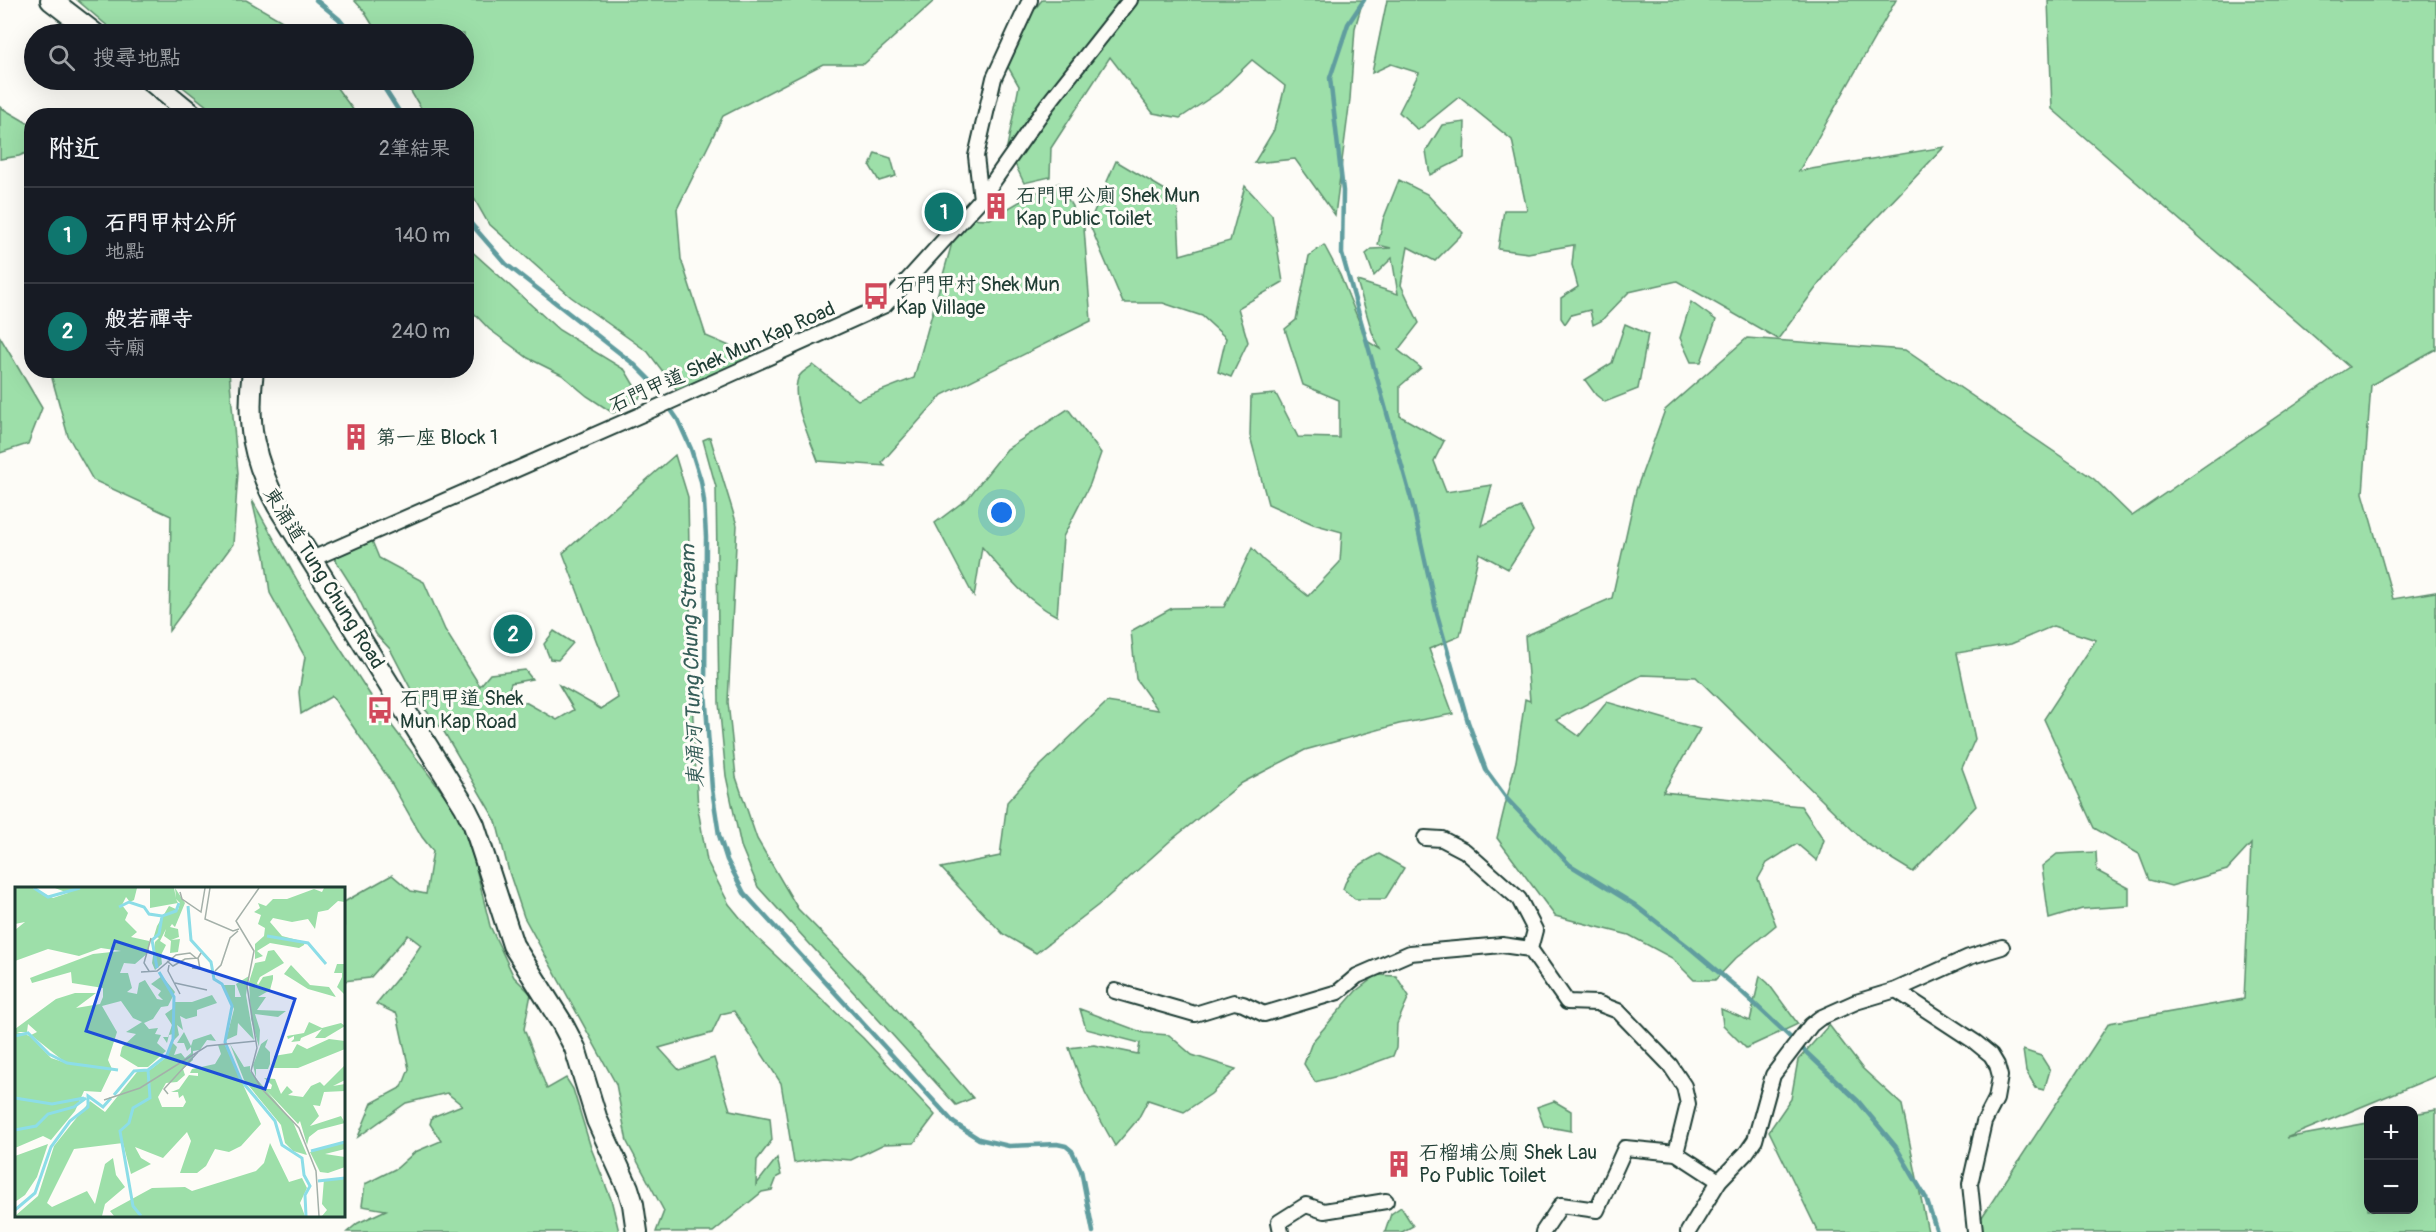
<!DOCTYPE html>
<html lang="zh-TW">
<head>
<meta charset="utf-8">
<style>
	body { margin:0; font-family:Pangolin,"LXGW WenKai TC",sans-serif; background:#242831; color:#f1f3f6 }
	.controls { position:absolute; right:18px; bottom:18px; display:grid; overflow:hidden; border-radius:12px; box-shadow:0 6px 24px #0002 }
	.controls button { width:54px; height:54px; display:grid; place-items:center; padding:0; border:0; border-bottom:2px solid #363941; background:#171b24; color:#f1f3f6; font:30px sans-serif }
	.you { position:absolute; left:1002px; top:513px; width:21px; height:21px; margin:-15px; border:4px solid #fff; border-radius:50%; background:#1a73e8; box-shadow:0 0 0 9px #1a73e833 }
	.badge { display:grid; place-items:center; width:39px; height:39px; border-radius:50%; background:#0f766e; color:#fff; font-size:20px; font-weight:700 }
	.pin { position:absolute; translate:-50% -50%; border:3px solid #fff; box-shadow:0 2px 6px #0006 }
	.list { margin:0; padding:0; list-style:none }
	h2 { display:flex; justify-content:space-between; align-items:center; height:78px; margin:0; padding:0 24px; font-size:26px }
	h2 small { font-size:20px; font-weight:400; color:#9ea1a6 }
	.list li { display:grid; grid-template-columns:39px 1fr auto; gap:18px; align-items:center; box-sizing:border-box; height:96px; padding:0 24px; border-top:2px solid #363941 }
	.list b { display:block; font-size:22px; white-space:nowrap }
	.list p { margin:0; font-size:20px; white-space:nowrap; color:#9ea1a6 }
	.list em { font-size:20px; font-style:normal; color:#9ea1a6 }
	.icon { flex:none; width:33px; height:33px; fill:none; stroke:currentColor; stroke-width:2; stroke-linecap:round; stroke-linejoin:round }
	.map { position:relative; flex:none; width:2436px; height:1232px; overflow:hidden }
	.search { position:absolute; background:#171b24; box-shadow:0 6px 24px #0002; left:24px; top:24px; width:450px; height:66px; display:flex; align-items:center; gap:15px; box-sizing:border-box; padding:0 21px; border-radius:33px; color:#9ea1a6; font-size:22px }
	.panel { position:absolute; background:#171b24; box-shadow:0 6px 24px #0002; left:24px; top:108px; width:450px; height:270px; border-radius:24px }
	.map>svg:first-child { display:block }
	.green { fill:#9ddfa9; stroke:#5e8e6e; stroke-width:1.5 }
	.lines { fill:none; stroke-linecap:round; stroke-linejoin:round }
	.stream { stroke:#609d9f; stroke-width:4.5 }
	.minor-casing { stroke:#1f3d34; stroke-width:18 }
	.secondary-casing { stroke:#1f3d34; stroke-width:24 }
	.minor { stroke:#fdfcf7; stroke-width:14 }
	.secondary { stroke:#fdfcf7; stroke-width:20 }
	.labels { text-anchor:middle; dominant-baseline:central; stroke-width:6; stroke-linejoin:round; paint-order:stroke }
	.poi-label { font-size:20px; fill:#1f3d34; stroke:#fdfcf7; text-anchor:start }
	.street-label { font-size:20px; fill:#1f3d34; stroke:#fdfcf7 }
	.water-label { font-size:21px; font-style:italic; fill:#355d58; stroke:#fdfcf7 }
	.inset-river { fill:none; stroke:#8cdde7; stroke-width:3 }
	.inset-road { fill:none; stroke:#a4b0a9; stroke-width:1.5 }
	.view { fill:#1d4ed8; fill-opacity:0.15; stroke:#1d4ed8; stroke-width:3 }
	.inset-edge { fill:none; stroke:#1f3d34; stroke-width:3 }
</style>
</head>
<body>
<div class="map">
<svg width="2436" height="1232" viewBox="0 0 2436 1232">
	<rect width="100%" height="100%" fill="#fdfcf7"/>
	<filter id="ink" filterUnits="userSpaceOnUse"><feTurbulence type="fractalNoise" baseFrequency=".0167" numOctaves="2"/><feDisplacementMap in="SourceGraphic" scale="12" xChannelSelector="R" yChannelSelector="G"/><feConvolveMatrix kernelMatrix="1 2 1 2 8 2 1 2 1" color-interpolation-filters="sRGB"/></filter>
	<g filter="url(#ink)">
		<!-- green -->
		<g class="green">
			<path d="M77,0H246L296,29L299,34H117Z"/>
			<path d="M354,0H935L864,64H823L723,116L677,209L681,259L706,336L753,356L677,390L648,352L571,297L488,223L467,186L466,116L425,115L404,80H464V34H378L364,11Z"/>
			<path d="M1042,0H1363L1355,28L1350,99L1335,215L1295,159L1254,163L1274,130L1285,86L1252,60L1219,92L1180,118L1153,113L1110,57L1051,148L1050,177L1024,183L1007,147L1019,86L1008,67L1027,19Z"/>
			<path d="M1387,0H1896L1799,171L1944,147L1839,257L1778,339L1677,281L1629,292L1601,321L1593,325L1590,310L1571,315L1565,324L1561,318V298L1578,287L1572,265L1574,245L1528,253L1498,249L1504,210H1527L1512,140L1459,97L1418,130L1399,112L1419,73L1391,64L1372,73Z"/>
			<path d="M2048,0H2436V349L2371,385L2363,493L2393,599L2436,592V1076L2286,1138L2368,1123V1210H2414V1114L2436,1110V1232H1983L1980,1220L2109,1023L2244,999L2251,844L2227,870L2171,886L2149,880L2139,854L2094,828L2044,719L2096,640L2053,626L2011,644L1957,653L1975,739L1962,768L1976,806L1913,872L1867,844L1696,677L1642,675L1556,720L1579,736L1607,702L1700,729L1663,792L1801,806L1824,840L1817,861L1797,844L1767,863L1758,879L1776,925L1736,958L1715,980H1694L1672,958L1629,935L1555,916L1497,838L1516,761L1525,699L1530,701L1525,636L1612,598L1636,490L1665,410L1747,338L1905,350L2094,479L2132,516L2349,367L2052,109Z"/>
			<path d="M174,80H331L357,115H218Z"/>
			<path d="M0,107L31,125V151L19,156L0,159Z"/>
			<path d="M1465,122L1464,158L1430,175L1426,151L1442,125Z"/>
			<path d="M875,153L891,158L896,176L879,181L870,166Z"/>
			<path d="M1116,161L1177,197L1180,255L1230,241L1245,186L1272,215L1283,282L1238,308L1248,342L1231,377L1218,372L1226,338L1202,316L1163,303H1123L1089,223Z"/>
			<path d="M1399,180L1427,194L1463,233L1435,261L1408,247L1401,285L1419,323L1398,350L1421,368L1400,386V416L1444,441L1434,461L1446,492L1492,485L1481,526L1521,507L1533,531L1508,569L1479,553L1460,636L1429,649L1453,714L1399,724L1305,750L1242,783L1170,841L1101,903L1036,953L1003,934L941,868L1000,856L1007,802L1039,767L1107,702L1158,710L1136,679L1131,631L1172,608L1224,607L1252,548L1263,560L1308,596L1340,562L1342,532L1313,524L1268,504L1250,436L1251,396L1276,394L1298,437L1339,438V400L1303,385L1285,329L1296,320L1309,256L1324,245L1340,275L1367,341L1380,349L1372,332L1357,281L1398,294L1392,258L1374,276L1366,254L1372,249L1391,248L1378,245L1383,220Z"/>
			<path d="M1059,183L1084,228L1091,321L942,395L882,462L885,466L818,461C811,441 792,403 797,382C798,374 807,369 813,365L858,400L914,378L959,218L990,219L1033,194Z"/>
			<path d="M467,247L559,330L625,370L641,397L613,413L587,396L562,375L528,358L489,329L467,306Z"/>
			<path d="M1691,302L1716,320L1701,362H1691L1680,338Z"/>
			<path d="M1625,324L1648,334L1638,389L1605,402L1596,395L1585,380L1612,363Z"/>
			<path d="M0,337L42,408L28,444L0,453Z"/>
			<path d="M50,371H229L238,473L233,544L169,631L171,516L93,480L68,436Z"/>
			<path d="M1068,409L1101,453L1090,484L1063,537L1057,616C1026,601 1004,573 982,547L974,597L935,523L968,498L1007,449Z"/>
			<path d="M710,437L737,525L728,702L736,777L757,839L798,909L890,1002L973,1098L956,1105L758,887L741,846L726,776L719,703L716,487L703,440Z"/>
			<path d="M675,455L688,497L692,701L698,809L707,861L729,904L756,937L863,1038L935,1115L914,1143L884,1144L851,1160L823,1158L794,1163L781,1083L734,1011L721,1014L712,1033L659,1048L679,1070L714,1058L730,1110L770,1118L772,1140L757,1160L756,1185L777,1158L781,1175L777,1177L772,1190L762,1192L713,1232H656L664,1211L627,1142L616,1084L524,917L509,872L496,821L443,730L416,699L390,649L376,634L355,591L334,558L372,541L379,558L424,582L445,630L480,686L490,674L525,670L532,679L511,683L507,696L527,703L557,720L574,710L559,685L601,709L618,698L563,553Z"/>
			<path d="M252,500L305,594L380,710L458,813L474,860L490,926L514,977L531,994L524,1029L547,1089L566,1078L573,1089L591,1148L611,1199L619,1232H347L358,1223L386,1210L362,1206L365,1184L397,1168L415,1152L441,1141L430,1124L432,1117L462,1105L447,1093L406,1103L358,1137L372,1103L402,1087L409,1069L397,1014L376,1004L404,970L421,945L408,935L370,978L344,981V902L392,875L411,891L426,894L433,851L422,837L389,779L332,696L301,714L299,692L305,657L270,593L265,556Z"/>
			<path d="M554,631L573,643L558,660L550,659L544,644Z"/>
			<path d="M2096,852L2097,871L2129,888V906L2082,909L2049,919L2042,866L2057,854Z"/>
			<path d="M1379,854L1404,868L1385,899H1355L1343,889C1349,869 1361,864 1379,854Z"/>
			<path d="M1377,975L1396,976L1409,996L1397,1024L1396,1048L1393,1056L1342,1075L1315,1082L1304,1064L1312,1042L1356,991Z"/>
			<path d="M1760,976L1768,983L1798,1024L1746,1048L1723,1025L1721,1009L1750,1021Z"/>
			<path d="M1080,1009L1144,1033L1169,1035L1192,1055L1236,1069L1211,1094L1184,1112L1148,1100L1138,1119L1115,1146L1085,1092L1069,1048L1094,1045L1138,1054L1140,1043L1086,1029Z"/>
			<path d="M1829,1025L1862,1068L1902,1105L1928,1232H1818L1769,1131L1791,1099L1798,1060Z"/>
			<path d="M2023,1050L2041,1056L2050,1070L2044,1090L2036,1088L2026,1071Z"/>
			<path d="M1554,1101L1571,1111V1131L1544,1126L1537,1107Z"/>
			<path d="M1401,1207L1413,1226L1402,1232H1385L1391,1214Z"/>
		</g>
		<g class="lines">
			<!-- stream -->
			<g class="stream">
				<path d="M316,0L339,19L351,34"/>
				<path d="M1364,0L1348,24L1330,78L1343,191L1342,254L1412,502L1437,614L1468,722L1486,770L1508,800L1570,865L1635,905L1690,948L1742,992L1858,1101L1896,1147L1926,1198L1937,1232"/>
				<path d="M379,80L402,116"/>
				<path d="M466,218L506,264L635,365L652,382L678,420L691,449L701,481L704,501L706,537L705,691L712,789L719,835L727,860L744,893L954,1123L979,1139L1009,1146L1057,1144L1066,1146L1072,1151L1081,1170L1093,1232"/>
			</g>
			<defs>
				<g id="minor">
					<path d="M981,199L976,156L994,78L1030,0"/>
					<path d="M312,559L647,412L885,305L981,199L1047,105L1130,0"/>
					<path d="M1425,838L1442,839L1465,851L1519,899L1535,930L1530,949L1567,1002L1597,1003L1618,1011L1670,1065L1684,1086L1688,1104L1676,1153"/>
					<path d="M1896,990L1975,1042L1991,1055L1997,1065L2000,1076L1996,1099L1984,1122L1970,1184L1975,1232"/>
					<path d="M1115,991L1195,1014L1234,1002L1243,1004L1264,1014L1338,992L1357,976L1410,953L1502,945L1530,949"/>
					<path d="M1281,1232L1279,1222L1306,1205L1324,1211L1386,1201"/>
					<path d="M1543,1232L1561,1205L1597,1210L1625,1148L1676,1153L1719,1181"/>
					<path d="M1688,1232L1719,1181L1746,1153L1755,1140L1773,1075L1811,1025L1820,1018L1856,1002L1896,990L1969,957L2002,947"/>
				</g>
				<g id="secondary">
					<path d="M51,0L95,34"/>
					<path d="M150,80L194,116"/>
					<path d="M253,370C246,423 253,460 278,506L465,807L474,825L513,945L562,1023L575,1048L597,1120L628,1188L633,1204L637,1232"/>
				</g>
			</defs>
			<!-- minor casing -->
			<use href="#minor" class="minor-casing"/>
			<!-- secondary casing -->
			<use href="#secondary" class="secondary-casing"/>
			<!-- minor -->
			<use href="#minor" class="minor"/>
			<!-- secondary -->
			<use href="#secondary" class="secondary"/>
		</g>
	</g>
	<!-- icons -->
	<defs>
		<symbol id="building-bare" viewBox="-9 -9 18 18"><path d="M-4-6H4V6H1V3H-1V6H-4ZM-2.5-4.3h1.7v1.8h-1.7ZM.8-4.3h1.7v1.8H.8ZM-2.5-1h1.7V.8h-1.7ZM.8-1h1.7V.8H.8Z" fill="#d1495b" stroke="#fdfcf7" stroke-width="2.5" paint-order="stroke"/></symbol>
		<symbol id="bus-bare" viewBox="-9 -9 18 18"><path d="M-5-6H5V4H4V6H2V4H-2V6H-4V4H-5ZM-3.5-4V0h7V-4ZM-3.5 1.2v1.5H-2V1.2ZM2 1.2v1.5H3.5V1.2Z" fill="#d1495b" stroke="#fdfcf7" stroke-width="2.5" paint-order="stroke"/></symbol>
	</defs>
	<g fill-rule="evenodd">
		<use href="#building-bare" x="977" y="187" width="38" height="38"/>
		<use href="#bus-bare" x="857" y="277" width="38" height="38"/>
		<use href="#building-bare" x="337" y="418" width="38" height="38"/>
		<use href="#bus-bare" x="361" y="691" width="38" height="38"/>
		<use href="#building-bare" x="1380" y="1145" width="38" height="38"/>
	</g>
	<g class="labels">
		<!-- poi labels -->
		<g class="poi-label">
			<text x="1016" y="195">石門甲公廁 Shek Mun<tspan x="1016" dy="23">Kap Public Toilet</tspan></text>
			<text x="896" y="284">石門甲村 Shek Mun<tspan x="896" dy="23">Kap Village</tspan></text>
			<text x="376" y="437">第一座 Block 1</text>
			<text x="400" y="698">石門甲道 Shek<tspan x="400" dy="23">Mun Kap Road</tspan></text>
			<text x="1419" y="1152">石榴埔公廁 Shek Lau<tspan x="1419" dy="23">Po Public Toilet</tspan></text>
		</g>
		<!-- street labels -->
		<g class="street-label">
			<text transform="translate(722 357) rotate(-24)">石門甲道 Shek Mun Kap Road</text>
			<text transform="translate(324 578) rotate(58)">東涌道 Tung Chung Road</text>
		</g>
		<!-- water labels -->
		<g class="water-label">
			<text transform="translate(692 666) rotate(-92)">東涌河 Tung Chung Stream</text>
		</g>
	</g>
	<!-- overview -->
	<g transform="translate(15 887)">
		<rect width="330" height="330" fill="#fdfcf7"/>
		<path d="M0,1H18L38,11L53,6L40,1H122L119,13L115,15L111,10L107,18L113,26L110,33L122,45L116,50L134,54V65L120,77L109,76L105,86H113L117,101L112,105L122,107L124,96L130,93L142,112L148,113L143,108L146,104L136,97L147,89L160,105L153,119L146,120L138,132L129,136L134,142L143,141L140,147L146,148L142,156L151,164L133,180H123L105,169L107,160L121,147L111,145L127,135L118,131L106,114L87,119L102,145L93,173L97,182L86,205L69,204L60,224L36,253L28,249L0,261V142L41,112L60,106H81L61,121L85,117L88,110V101L57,96L56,85L17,96L15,91L78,67L106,64L86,61L64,69L33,62L0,74V43L10,35L0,37ZM13,137L22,145L16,148L51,176L36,171L15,149L2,145H12ZM135,1H159L161,11L160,1L170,16L160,40L157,37L155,40L163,42L164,50L156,53L165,52L163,65L155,66L156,54L149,49L151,42L145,54L151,58L146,68L147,77L140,83L137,76L140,55L144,51L139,49L142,39L154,19L163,23L165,16L161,12L163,16L135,21ZM309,1H330V15L323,14L313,23L303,25L300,42L293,32L277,35L258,31L255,35L267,49L290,55L289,58L284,61L255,56L242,64L248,69L240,72V57L249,49L250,41L243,37L246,28L239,25L245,21L243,16L251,19L258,12H272L299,2L307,5ZM259,63L269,76L245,90L242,96L243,98L248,90L258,88V92L255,103L243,110H251L242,123L271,124L263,130L240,127L245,143L244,160L236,132L234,95L240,76L250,74L253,64ZM322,77H330V108L322,100L327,90V86H319ZM276,78L295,98L314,100L321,110L293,102L269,87ZM234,89L231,108L239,153L223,136L222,148L211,153L219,122L208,98H220V110H226L221,97ZM197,108L202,116L182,123V129L171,132L165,129L168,143L162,138L164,148L159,153L158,147L154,148L152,156L148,150H153L157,138L150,127L160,120V115H177ZM294,135L307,141L326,136L330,139L310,151H300L307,142L286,151L285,154L276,155L279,152V149L273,152L272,149L289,146ZM169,145L176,159L178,153L196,147L201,154L192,153L185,163L178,164V173L168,182L170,188L162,195L151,196L143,210L147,220H168L171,215L168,208L164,211L163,205H156L164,202L174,188L183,189V186H175L177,182L200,177L206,167L203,158H210L246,237L226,259L214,265L200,262L191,279L182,286H165L176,254L172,245L148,271L120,260L126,271L136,277L116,287L108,256L59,262L32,316L37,320L72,304L80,317L90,277L98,271L101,288L110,300L90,317L87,329H0L23,309L39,259L75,214L90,225L122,185L135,183L149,172L157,155L162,160L159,168L166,166L170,171L176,166V160L172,164L169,156H162ZM253,152L250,160L255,165V177L253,182H241V191L238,178L246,157ZM314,152L330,154V162L283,181H259V169L277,166L282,157L292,162ZM215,157L229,180L235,179V184L278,235L292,268L278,264L270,256L266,238L229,193ZM330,178V193L318,199L330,197V204L309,205L305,219L298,218L304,229L295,239L326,229L330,236L303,243L294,250L292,258L285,234L283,237L250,202H256L257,198L249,191L260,192L266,207L272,199L278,205L273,208L288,210L296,199L305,195L309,199ZM330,254V262L310,267L330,270V280L313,286L305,285L295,265ZM255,256L274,295L287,291L292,301L285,316L290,329H99L95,324L137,301L170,300L177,304L241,284L249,276ZM33,257L22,290L10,308L0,315V269ZM309,292H330V329H307L312,323L307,317Z" fill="#9ddfa9" fill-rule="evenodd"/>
		<path class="inset-river" d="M19,1L33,10L65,1M173,19L176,53L196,75L199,92L207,97L217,119L210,155L226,193L260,234L267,258L287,271L289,288L295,299L290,308L291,329M104,20L114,15L129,20L134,27L147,29M252,49L293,56L311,77M142,81L137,53L144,47L147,29L161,24L164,16M0,149L13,146L34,167L52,176L103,183M229,197L251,223M99,208L119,184L133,183M0,211L37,217L69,211M0,243L21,239L33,227L59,220L71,211M296,264L330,255M303,294L330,291M0,323L20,306L36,260L55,234L73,220V209L88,220L96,211M126,329L118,319L105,244L114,236L118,221L135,211L133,183L152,168L158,152L159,110L144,85"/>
		<path class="inset-road" d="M195,1L190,32L218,44L224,42M244,1L221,34L239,64L232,99L242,161L236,184L247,202L284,241L301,284L304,329M165,5L167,12L186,25L190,1M152,74L158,79L170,72L183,71L186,66M154,78L153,84L165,107M177,81L185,82L183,71M134,84L129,76L136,51M200,84L206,78L215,51L223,44M126,85L142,84L161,68L175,66L181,71M160,96L192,103M153,207L149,202L183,165M89,213L125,201L192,159L241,154"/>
		<path class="view" d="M100,54L280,112L250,202L71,144Z"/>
		<rect width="330" height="330" class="inset-edge"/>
	</g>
</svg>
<div class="controls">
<button>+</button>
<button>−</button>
</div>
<div class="you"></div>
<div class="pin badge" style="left:944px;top:212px">1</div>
<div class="pin badge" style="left:513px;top:634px">2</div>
<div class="search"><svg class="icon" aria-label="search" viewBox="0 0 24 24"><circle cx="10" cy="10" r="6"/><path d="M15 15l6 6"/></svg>搜尋地點</div>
<section class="panel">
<h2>附近<small>2筆結果</small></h2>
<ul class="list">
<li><span class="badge">1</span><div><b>石門甲村公所</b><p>地點</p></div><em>140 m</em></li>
<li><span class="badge">2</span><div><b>般若禪寺</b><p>寺廟</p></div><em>240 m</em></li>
</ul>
</section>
</div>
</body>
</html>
